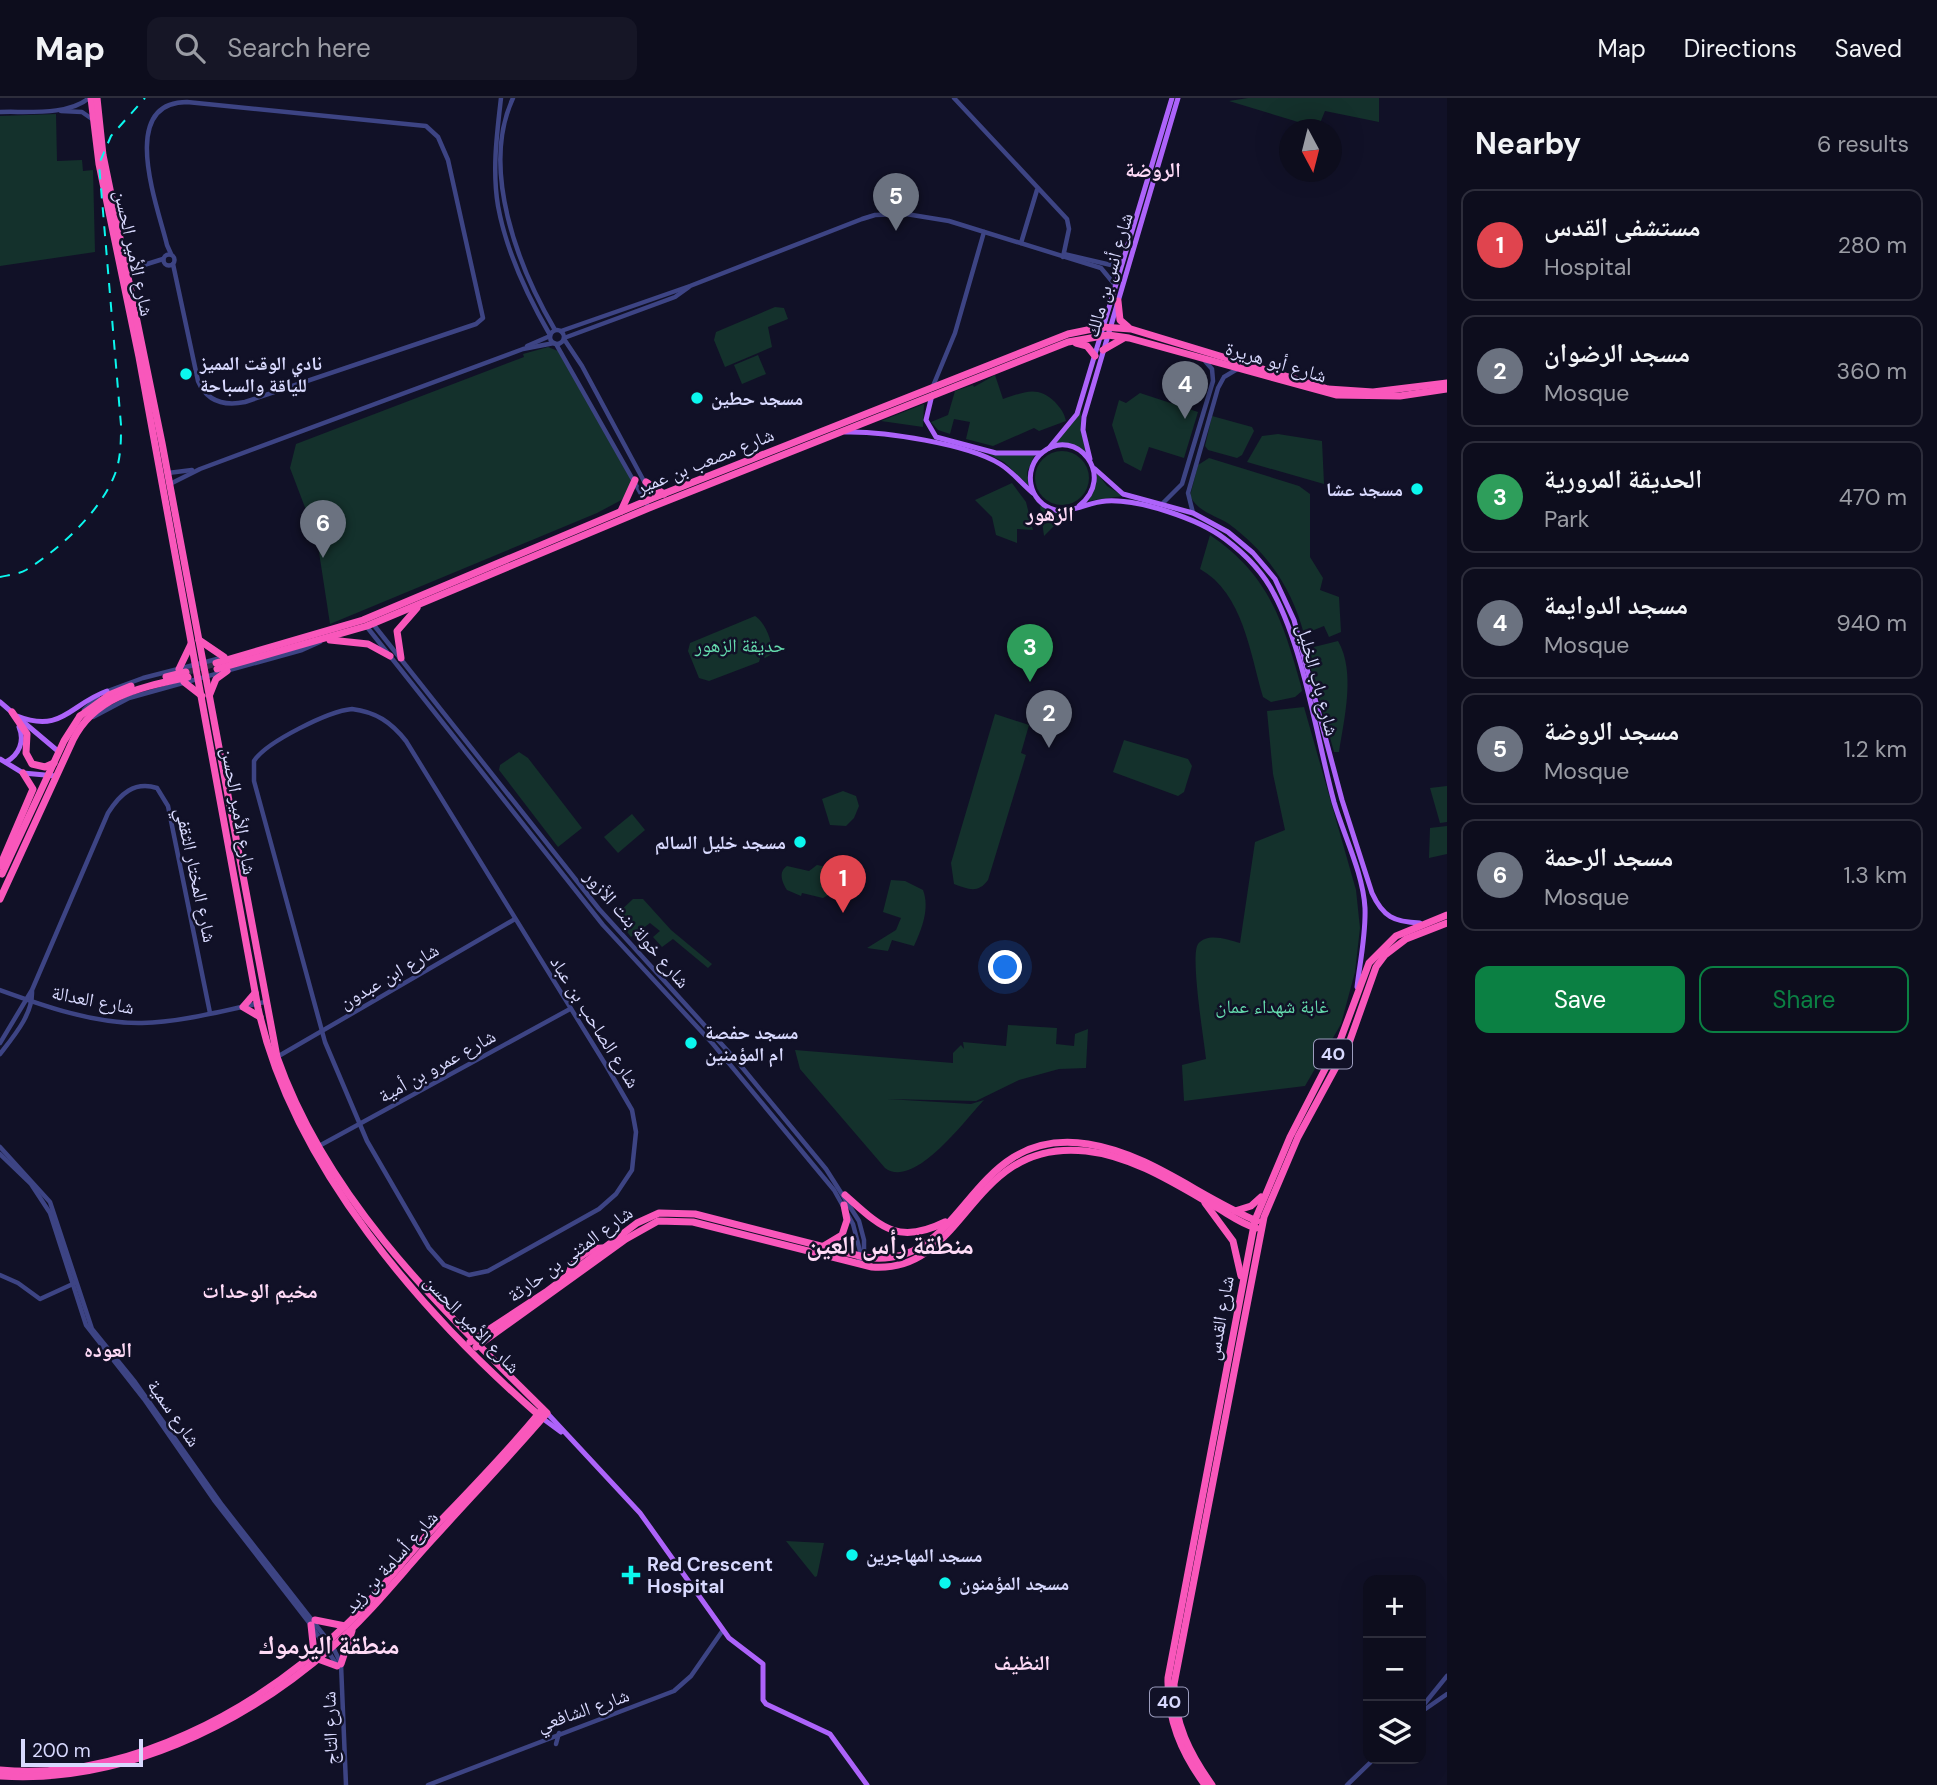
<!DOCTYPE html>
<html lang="en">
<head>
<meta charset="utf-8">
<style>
	body { margin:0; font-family:"DM Sans","Noto Naskh Arabic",sans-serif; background:#161626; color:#f1f3f6 }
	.controls { position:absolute; right:21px; bottom:21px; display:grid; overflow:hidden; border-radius:14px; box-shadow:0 7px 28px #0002 }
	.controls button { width:63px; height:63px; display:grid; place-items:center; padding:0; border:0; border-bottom:2px solid #2d2d3b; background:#0d0d1d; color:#f1f3f6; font:35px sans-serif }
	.compass { position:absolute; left:1279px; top:21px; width:63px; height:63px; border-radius:50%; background:#0d0d1d; box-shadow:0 7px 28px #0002; rotate:173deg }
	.scale { position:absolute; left:21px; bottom:18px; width:122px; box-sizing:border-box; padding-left:7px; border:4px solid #d8d9fe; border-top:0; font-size:19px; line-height:24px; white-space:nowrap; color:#d8d9fe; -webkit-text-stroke:5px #111127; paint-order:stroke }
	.you { position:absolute; left:1006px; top:870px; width:24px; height:24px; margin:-18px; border:5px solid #fff; border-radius:50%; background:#1a73e8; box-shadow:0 0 0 10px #1a73e833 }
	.badge { display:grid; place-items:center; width:46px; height:46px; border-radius:50%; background:#0b8043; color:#fff; font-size:23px; font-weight:700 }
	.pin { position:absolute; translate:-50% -58px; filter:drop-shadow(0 2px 4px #0008) }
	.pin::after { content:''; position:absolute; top:37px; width:24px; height:21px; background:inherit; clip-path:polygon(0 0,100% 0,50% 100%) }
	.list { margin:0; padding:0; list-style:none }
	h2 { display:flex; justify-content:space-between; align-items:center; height:91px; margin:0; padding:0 28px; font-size:30px }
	h2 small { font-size:23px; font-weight:400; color:#9a9ca4 }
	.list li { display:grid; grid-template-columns:46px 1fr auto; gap:21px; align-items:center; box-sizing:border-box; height:112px; margin:0 14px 14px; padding:0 14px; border:2px solid #2d2d3b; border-radius:14px }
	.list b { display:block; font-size:26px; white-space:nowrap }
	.list p { margin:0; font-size:23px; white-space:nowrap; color:#9a9ca4 }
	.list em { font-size:23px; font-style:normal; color:#9a9ca4 }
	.actions { display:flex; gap:14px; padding:21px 28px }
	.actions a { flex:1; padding:16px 0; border:2px solid #0b8043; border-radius:14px; text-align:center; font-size:24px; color:#0b8043 }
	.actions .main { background:#0b8043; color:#fff }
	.icon { flex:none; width:38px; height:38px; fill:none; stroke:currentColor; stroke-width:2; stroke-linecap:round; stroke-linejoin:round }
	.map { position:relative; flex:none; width:1447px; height:1687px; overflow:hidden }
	header { display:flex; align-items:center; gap:42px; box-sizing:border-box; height:98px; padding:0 35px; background:#0d0d1d; border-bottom:2px solid #2d2d3b }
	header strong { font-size:33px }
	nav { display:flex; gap:38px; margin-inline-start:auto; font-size:24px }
	.search { width:490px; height:63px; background:#161626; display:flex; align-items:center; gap:18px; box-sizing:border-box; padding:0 24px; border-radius:14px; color:#9a9ca4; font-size:26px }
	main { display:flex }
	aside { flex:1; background:#0d0d1d }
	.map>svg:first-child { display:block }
	.green { fill:#14312c }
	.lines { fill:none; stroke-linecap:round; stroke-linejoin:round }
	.highway-tunnel { stroke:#2f2f47; stroke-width:7; stroke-dasharray:7 3.5; stroke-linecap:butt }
	.minor { stroke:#3d4484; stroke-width:4.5 }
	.major { stroke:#ad63fa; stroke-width:5 }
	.highway { stroke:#f957bb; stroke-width:7 }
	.rail { stroke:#0bf7ee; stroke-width:2; stroke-dasharray:10 9; stroke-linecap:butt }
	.highway-bridge { stroke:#f957bb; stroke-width:7 }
	.poi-dot { fill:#0bf7ee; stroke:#111127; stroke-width:2.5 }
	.labels { text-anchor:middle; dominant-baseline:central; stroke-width:5; stroke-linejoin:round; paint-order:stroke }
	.shield { fill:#111127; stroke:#9c9dbe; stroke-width:2 }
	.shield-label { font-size:18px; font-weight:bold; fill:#d8d9fe }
	.street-label { font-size:19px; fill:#d8d9fe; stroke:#111127 }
	.poi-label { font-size:19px; font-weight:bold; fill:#d8d9fe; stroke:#111127; text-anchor:start }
	.park-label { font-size:19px; fill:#65dcae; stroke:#111127 }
	.neighbourhood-label { font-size:21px; font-weight:bold; fill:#fedaf6; stroke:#111127 }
	.district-label { font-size:26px; font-weight:bold; fill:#fedaf6; stroke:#111127 }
</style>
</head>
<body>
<header>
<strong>Map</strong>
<div class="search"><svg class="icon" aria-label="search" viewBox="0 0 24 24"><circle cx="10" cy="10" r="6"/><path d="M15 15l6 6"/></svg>Search here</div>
<nav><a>Map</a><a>Directions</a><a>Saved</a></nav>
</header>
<main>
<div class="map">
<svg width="1447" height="1687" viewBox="0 0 1447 1687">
	<rect width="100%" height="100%" fill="#111127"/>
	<!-- green -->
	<g class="green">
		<path d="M1248,0H1379V24L1325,13L1318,30L1229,3Z"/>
		<path d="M56,16L57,63L82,62L83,73L93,72L95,154L0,168V18Z"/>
		<path d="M775,209L784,210L788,221L768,229L772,249L725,269L714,242L716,234Z"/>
		<path d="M548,249L558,253L628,376L631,383L627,399L597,415L330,526L317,441L290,370L296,346L524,259L523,256Z"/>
		<path d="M758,257L766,276L742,286L734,267Z"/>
		<path d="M995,277L1003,301C1025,294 1037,287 1055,304C1061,311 1064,314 1066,323L1039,333L1034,330L993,348L966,341L970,324L954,321L950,336L938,332L931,324L948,317L955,293L973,287L974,289Z"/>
		<path d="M1140,295L1198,314L1184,360L1149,349L1141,373L1124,364L1112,327L1119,302L1126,305Z"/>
		<path d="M924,306L923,329L881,323Z"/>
		<path d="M1081,313V333L1086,354L1071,346H1055Z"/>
		<path d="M1212,318L1252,329L1254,333L1242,357L1237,360L1208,352L1205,348Z"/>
		<path d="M1278,336L1322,343L1324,386L1247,364L1262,338Z"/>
		<circle cx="1062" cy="380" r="27"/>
		<path d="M988,356H1035L1027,374L1029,388L1004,364Z"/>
		<path d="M1209,360L1299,388L1310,396V459L1323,480L1320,492L1339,499L1341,534L1329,539L1324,528L1304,536C1292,490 1267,454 1229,426C1215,417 1198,414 1190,398L1198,367Z"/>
		<path d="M1097,375L1107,388L1123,398L1088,403L1096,386Z"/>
		<path d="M1012,385L1026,404L1033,432L1017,431V445L996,437L992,419L975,402Z"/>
		<path d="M1040,408L1065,417L1044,438Z"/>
		<path d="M1210,437C1269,477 1283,523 1301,588L1302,593L1295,599L1271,604L1263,599C1250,555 1243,495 1200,471Z"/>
		<path d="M755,518C765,524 773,544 772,556L765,560L761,557L759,564L709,583L699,580L688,553L690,545Z"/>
		<path d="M1338,543C1356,574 1344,621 1339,654H1334L1308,560L1314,549Z"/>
		<path d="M1304,609L1356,792L1360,830L1355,874L1341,926L1305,988L1184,1003L1182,967L1206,961C1204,942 1190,858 1198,846C1208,834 1228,842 1240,845L1255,744L1285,732L1273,676L1267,613Z"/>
		<path d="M995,616L1029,627L1021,655L1026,657L988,782C978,796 968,791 954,786L951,765Z"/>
		<path d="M1124,642L1188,661L1192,668L1184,694L1178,698L1113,674Z"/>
		<path d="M519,654L528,660L582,730L558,749L499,672L500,667Z"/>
		<path d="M1447,688V724L1440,725L1430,690Z"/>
		<path d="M843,693L856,698L859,708L854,720L846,728L830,727L822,701Z"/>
		<path d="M632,716L645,732L618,755L604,739Z"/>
		<path d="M1447,728V756L1429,760L1430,730Z"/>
		<path d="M817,767L832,770L836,775L830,796L823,800L802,795L801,798L787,792C782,784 778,774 787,768L809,773Z"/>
		<path d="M891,782L905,783L923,792C930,810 922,831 914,848L892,842L888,853L867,850L896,832L901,820L883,814Z"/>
		<path d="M633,801H643L671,832L712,866L708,870L673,841L662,849L653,839L660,833L650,825L631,839L615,818Z"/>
		<path d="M1008,927L1057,930L1056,946L1074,948L1075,936L1088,931L1086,970L1059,971L1019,982L976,1003L887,1001L971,1006L984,1002C965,1022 914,1092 885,1070L800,971L795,952L953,965V955L961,947L964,951L963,944L1006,948Z"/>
		<path d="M786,1443L824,1445L817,1478L815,1479Z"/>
	</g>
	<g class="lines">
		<!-- highway-tunnel -->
		<path class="highway-tunnel" d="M186,574L216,565"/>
		<!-- minor -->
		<g class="minor">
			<path d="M501,0C497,35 492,72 498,108C506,152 528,199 550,237"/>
			<path d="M513,0C480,71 518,169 555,232"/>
			<path d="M954,0L1067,121L1069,131L1063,159"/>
			<path d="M61,13L82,14L92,21"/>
			<path d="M0,14C26,13 68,18 89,0"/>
			<path d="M1021,145L1037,92"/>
			<path d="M171,156L167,147C158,109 117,4 187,4L426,28L438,39L448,62L483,220L476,226L245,304C225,308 207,304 198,283L173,166"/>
			<path d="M1064,156L1111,167L1122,164"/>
			<circle cx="169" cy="162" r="5.5"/>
			<path d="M128,172L163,161"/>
			<circle cx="557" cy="239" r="7"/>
			<path d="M561,233L690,188L862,121L875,117L906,116L949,123L1101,170L1115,187"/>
			<path d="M564,240L675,199L689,189"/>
			<path d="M564,241L582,268L653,400"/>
			<path d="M556,246L649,410"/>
			<path d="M527,248L550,238"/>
			<path d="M933,288L955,235L984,134"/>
			<path d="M168,375L192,372"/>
			<path d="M170,386L200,371L523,251L554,245"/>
			<path d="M1163,405L1182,386L1213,283L1212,271L1205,263"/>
			<path d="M1193,415L1188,395L1218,290L1224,279L1239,270"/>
			<path d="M373,526L599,811L736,962L826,1071L859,1123L864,1142V1168"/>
			<path d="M367,529L603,827L713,946L834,1092L853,1126L860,1153L859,1166"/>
			<path d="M105,594L143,580L217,561"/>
			<path d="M352,611C376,614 391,624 406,643L607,969L632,1012L636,1034L632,1072L616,1096L599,1111L488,1173L469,1177L444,1167L429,1150L367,1043L325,944L254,683V663C266,644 329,613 352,611Z"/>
			<path d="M84,612L98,599"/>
			<path d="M93,619L129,600L302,552L320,544"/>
			<path d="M0,892C44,908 95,926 142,925C183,924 225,912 265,904"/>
			<path d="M0,945L32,892L108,715C120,696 134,683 157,690L168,708L210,915"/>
			<path d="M0,956C14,938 33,916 32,893"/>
			<path d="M277,959L515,821"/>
			<path d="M319,1048L570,911"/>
			<path d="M0,1049L50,1104L92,1231L135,1284L222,1407L333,1549L341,1566L346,1687"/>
			<path d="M0,1056L31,1086L50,1115L86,1227L144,1301L214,1402L311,1527L337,1567"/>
			<path d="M0,1177L18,1185L40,1201L75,1185"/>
			<path d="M1421,1610L1447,1578"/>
			<path d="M1421,1614L1447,1596"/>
			<path d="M556,1646L559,1635"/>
			<path d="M428,1687L674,1593L691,1578L723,1532"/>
			<path d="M1347,1687L1374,1661"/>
		</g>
		<!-- major -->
		<g class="major">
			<path d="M932,297L926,322L936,339L996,355H1041"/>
			<path d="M845,334C883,333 968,346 1000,366C1013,374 1022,386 1033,395"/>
			<path d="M1049,350L1077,316L1172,0"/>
			<path d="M1090,361L1083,332L1084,319L1178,0"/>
			<path d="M1095,371L1123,396L1193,415L1228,434L1253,455L1275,481L1294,522L1342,702L1372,795C1383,819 1394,824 1420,825"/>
			<path d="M1079,408C1117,378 1076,328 1043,354C1022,370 1028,405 1055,412C1071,415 1089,404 1106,403C1140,401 1199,421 1225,441C1245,456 1263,474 1274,496C1304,552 1317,641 1334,704C1344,738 1363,775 1365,810C1366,836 1360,864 1357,889"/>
			<path d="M0,604L14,616"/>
			<path d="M17,618C62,636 70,606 107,593"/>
			<path d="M21,622L59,654"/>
			<path d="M0,661L23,675L56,678"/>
			<path d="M6,664C19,657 25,643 19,629"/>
			<path d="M547,1315L640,1415L729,1540L763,1566V1602L766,1606L830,1636L867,1687"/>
			<path d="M542,1320L561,1334"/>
		</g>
		<!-- highway -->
		<g class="highway">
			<path d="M91,0L99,66L139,259L258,910C292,1067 423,1217 542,1320"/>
			<path d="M1118,203L1120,222L1128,229"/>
			<path d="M1076,245L1087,248L1095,258"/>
			<path d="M1103,252L1124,240"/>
			<path d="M646,384L664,396"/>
			<path d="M621,413L635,382"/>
			<path d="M199,542L224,559"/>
			<path d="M330,542L368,546L390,558"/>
			<path d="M401,560L397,533L417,510"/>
			<path d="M216,565L363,522L653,400L1068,236L1102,229L1131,231L1328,291L1373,294L1447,285"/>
			<path d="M179,571L191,546"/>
			<path d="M217,571L367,528L649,410L1068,244L1108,237L1129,240L1336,297L1400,298L1447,291"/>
			<path d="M166,579L186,574"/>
			<path d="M184,584L202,598"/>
			<path d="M210,596L216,581L227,573"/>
			<path d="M12,614L27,636L26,655L32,666L45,669L54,665"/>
			<path d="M80,618L109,597L131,588"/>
			<path d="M0,768L33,691L23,675"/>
			<path d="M0,801L73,642C95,597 143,589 188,579"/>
			<path d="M255,895L243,909L260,919"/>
			<path d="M845,1097C880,1128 897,1148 945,1124"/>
			<path d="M1205,1105L1233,1143L1241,1178"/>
			<path d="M1235,1113L1251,1108L1261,1099"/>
			<path d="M822,1149L842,1137L847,1122L844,1107"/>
			<path d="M569,1176C571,1163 590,1149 603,1150"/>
			<path d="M470,1244L546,1194L637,1125L659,1115L695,1116L864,1159C968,1175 965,1027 1088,1046C1151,1056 1199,1099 1257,1123"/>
			<path d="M476,1249L626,1141L658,1123L693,1124L872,1169C968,1176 967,1040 1086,1053C1132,1058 1174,1085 1214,1108C1227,1115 1241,1126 1256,1130"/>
			<path d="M315,1522L345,1528"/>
			<path d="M311,1527L314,1555"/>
			<path d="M318,1561L337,1568"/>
			<path d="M341,1566L352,1533"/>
			<path d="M0,1672C126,1684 258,1612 347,1526C375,1499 399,1468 425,1439C464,1398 504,1358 540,1314"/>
			<path d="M0,1678C121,1686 242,1628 332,1549C369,1517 400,1477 433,1441C471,1399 510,1358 547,1315C440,1209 328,1104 277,959L162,345L103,57L97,0"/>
			<path d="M1205,1687C1181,1654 1167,1621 1168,1580L1255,1122L1290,1039L1341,940L1369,865L1396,838L1447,817"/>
			<path d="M1212,1687C1190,1656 1174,1625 1174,1586L1264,1119L1298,1039L1349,945L1376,869L1385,857L1406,841L1447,825"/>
		</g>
		<!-- rail -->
		<path class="rail" d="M0,479C9,477 19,476 26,472C60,451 101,413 115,376C121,360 121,343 121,327L99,66L111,38L145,0"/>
		<!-- highway-bridge -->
		<path class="highway-bridge" d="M2,776L64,643L80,618"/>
	</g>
	<!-- markers -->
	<g class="poi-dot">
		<circle cx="186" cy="276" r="7"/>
		<circle cx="697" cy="300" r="7"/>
		<circle cx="1417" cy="391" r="7"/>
		<circle cx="800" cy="744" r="7"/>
		<circle cx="691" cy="945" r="7"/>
		<circle cx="852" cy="1457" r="7"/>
		<path d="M627.5 1466.5h7v7h7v7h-7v7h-7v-7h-7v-7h7z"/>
		<circle cx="945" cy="1485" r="7"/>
	</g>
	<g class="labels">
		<!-- shield labels -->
		<g class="shield">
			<rect x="1314" y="941.5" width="38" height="29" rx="5"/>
			<rect x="1150" y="1589.5" width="38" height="29" rx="5"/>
		</g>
		<g class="shield-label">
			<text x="1333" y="956">40</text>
			<text x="1169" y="1604">40</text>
		</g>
		<!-- street labels -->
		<g class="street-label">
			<text transform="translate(134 155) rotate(78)">شارع الأمير الحسن</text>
			<text transform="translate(1109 177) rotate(-74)">شارع أنس بن مالك</text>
			<text transform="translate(1276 264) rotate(16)">شارع أبو هريرة</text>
			<text transform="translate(705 363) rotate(-22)">شارع مصعب بن عمير</text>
			<text transform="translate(1318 582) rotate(75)">شارع باب الخليل</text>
			<text transform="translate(239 713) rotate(80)">شارع الأمير الحسن</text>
			<text transform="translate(196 777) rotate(78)">شارع المختار الثقفي</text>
			<text transform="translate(637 831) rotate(49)">شارع خولة بنت الأزور</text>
			<text transform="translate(389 878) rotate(-30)">شارع ابن عبدون</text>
			<text transform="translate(93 902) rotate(11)">شارع العدالة</text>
			<text transform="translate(595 924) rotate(58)">شارع الصاحب بن عباد</text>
			<text transform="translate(437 968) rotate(-29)">شارع عمرو بن أمية</text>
			<text transform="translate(570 1156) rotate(-36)">شارع المثنى بن حارثة</text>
			<text transform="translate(1220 1220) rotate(-80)">شارع القدس</text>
			<text transform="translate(472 1226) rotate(46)">شارع الأمير الحسن</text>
			<text transform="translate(174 1315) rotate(55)">شارع سمية</text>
			<text transform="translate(391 1464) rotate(-48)">شارع أسامة بن زيد</text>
			<text transform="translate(583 1612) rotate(-19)">شارع الشافعي</text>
			<text transform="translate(330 1630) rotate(-92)">شارع التاج</text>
		</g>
		<!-- poi labels -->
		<g class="poi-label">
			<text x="200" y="265">نادي الوقت المميز<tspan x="200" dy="22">للياقة والسباحة</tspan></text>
			<text x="711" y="300">مسجد حطين</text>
			<text x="1403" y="391" text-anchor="end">مسجد عشا</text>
			<text x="786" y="744" text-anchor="end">مسجد خليل السالم</text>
			<text x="705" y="934">مسجد حفصة<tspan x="705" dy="22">ام المؤمنين</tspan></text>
			<text x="866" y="1457">مسجد المهاجرين</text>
			<text x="647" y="1466">Red Crescent<tspan x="647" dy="22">Hospital</tspan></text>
			<text x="959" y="1485">مسجد المؤمنون</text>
		</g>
		<!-- park labels -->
		<g class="park-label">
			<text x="740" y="547">حديقة الزهور</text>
			<text x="1272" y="908">غابة شهداء عمان</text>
		</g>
		<!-- neighbourhood labels -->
		<g class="neighbourhood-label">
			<text x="1153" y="72">الروضة</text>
			<text x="1050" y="416">الزهور</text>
			<text x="260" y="1193">مخيم الوحدات</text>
			<text x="108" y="1252">العوده</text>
			<text x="1022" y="1565">النظيف</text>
		</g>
		<!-- district labels -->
		<g class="district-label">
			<text x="890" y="1147">منطقة رأس العين</text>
			<text x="329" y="1547">منطقة اليرموك</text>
		</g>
	</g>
</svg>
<div class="controls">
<button>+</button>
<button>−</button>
<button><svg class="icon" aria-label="layers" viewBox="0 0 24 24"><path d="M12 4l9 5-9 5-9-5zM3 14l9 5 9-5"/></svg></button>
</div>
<svg class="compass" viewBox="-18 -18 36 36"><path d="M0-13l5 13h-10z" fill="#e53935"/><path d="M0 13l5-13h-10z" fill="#9a9ca4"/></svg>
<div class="scale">200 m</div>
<div class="you"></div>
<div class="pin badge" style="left:843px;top:815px;background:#e0444e">1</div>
<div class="pin badge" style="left:1049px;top:650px;background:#6b7280">2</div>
<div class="pin badge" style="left:1030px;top:584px;background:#2e9e5b">3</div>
<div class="pin badge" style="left:1185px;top:321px;background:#6b7280">4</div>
<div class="pin badge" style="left:896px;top:133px;background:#6b7280">5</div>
<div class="pin badge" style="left:323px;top:460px;background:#6b7280">6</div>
</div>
<aside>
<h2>Nearby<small>6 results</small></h2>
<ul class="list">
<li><span class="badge" style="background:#e0444e">1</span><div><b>مستشفى القدس</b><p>Hospital</p></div><em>280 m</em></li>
<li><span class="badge" style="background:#6b7280">2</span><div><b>مسجد الرضوان</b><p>Mosque</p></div><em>360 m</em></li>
<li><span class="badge" style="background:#2e9e5b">3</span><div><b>الحديقة المرورية</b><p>Park</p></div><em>470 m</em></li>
<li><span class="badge" style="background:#6b7280">4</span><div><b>مسجد الدوايمة</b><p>Mosque</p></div><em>940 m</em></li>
<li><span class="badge" style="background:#6b7280">5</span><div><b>مسجد الروضة</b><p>Mosque</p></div><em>1.2 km</em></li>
<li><span class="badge" style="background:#6b7280">6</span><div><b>مسجد الرحمة</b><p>Mosque</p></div><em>1.3 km</em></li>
</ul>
<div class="actions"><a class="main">Save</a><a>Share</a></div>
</aside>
</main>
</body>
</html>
